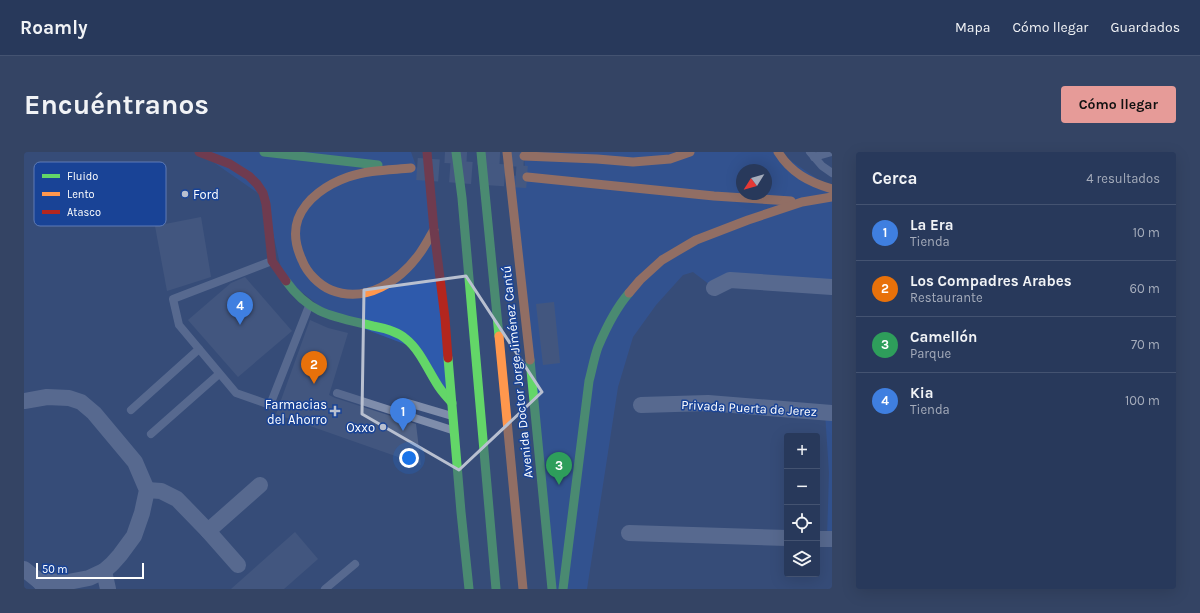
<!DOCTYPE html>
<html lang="es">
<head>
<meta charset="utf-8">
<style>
	body { margin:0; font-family:Karla,sans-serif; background:#344464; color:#f1f3f6 }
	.controls { position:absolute; right:12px; bottom:12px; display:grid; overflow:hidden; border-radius:4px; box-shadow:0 4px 16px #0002 }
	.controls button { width:36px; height:36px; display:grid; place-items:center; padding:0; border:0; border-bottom:1px solid #445371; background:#28395b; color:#f1f3f6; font:20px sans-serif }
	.compass { position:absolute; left:712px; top:12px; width:36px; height:36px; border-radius:50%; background:#28395b; box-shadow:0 4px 16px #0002; rotate:233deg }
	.scale { position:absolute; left:12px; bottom:10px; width:108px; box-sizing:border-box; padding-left:4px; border:2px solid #fff; border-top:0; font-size:11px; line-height:14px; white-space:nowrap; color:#fff; -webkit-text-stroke:3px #194396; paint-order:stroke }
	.you { position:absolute; left:385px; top:306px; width:14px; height:14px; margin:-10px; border:3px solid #fff; border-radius:50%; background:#1a73e8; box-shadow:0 0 0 6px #1a73e833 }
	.badge { display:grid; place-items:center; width:26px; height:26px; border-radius:50%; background:#e69b98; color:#fff; font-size:13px; font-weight:700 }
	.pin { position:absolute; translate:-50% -33px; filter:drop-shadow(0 1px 2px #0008) }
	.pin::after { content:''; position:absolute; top:21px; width:14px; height:12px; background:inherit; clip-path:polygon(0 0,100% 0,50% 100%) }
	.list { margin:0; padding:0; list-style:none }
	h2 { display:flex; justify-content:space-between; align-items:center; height:52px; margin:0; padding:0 16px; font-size:17px }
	h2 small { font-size:13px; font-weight:400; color:#a5acbb }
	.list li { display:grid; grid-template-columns:26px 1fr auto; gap:12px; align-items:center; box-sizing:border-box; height:56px; padding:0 16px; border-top:1px solid #445371 }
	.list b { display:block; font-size:15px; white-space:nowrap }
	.list p { margin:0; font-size:13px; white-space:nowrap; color:#a5acbb }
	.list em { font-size:13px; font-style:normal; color:#a5acbb }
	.icon { flex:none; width:22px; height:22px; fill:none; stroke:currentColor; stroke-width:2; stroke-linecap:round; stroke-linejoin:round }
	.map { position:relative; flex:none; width:808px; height:437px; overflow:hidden; border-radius:4px }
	header { display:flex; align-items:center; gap:24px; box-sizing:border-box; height:56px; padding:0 20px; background:#28395b; border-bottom:1px solid #445371 }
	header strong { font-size:19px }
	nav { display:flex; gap:22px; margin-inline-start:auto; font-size:14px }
	.intro { display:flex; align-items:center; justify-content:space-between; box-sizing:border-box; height:96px; padding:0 24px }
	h1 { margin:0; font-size:28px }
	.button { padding:10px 18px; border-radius:4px; background:#e69b98; color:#111; font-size:14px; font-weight:700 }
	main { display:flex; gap:24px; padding:0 24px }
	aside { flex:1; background:#28395b; border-radius:4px; box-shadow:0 4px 16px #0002 }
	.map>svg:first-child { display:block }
	.green { fill:#2e5aac; fill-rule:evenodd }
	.building { fill:#516387 }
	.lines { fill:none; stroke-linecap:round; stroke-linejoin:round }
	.secondary-tunnel { stroke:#54678d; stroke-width:22; stroke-dasharray:22 11; stroke-linecap:butt }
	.lane { stroke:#7f8dab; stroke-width:8 }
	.street { stroke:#7f8dab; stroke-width:16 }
	.fast { stroke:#63d668; stroke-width:9 }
	.slow { stroke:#ff974d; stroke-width:9 }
	.jam { stroke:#b3261e; stroke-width:9 }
	.marked { fill:none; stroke:#b9c0d0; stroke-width:3; stroke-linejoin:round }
	.poi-dot { fill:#b9c0d0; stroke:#194396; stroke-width:1.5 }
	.labels { text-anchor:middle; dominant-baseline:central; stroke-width:3; stroke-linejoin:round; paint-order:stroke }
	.poi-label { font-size:13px; fill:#fff; stroke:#194396; text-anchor:end }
	.street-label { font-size:13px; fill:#fff; stroke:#194396 }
	.key { fill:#194396; stroke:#5e7bb6; stroke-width:1 }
	.key-label { font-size:11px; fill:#fff }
</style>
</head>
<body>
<header>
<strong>Roamly</strong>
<nav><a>Mapa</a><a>Cómo llegar</a><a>Guardados</a></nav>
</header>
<div class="intro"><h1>Encuéntranos</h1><a class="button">Cómo llegar</a></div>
<main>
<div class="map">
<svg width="808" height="437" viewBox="0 0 808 437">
	<rect width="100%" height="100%" fill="#364c79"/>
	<!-- green -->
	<g class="green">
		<path d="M175,0H387L393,17L405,28L428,251L391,196L309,165L259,125L241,46Z"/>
		<path d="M483,0H754L808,37V135L690,136L669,120L659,123L632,153L609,185L594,235L563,437H528L485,23L502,25L500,5ZM718,18H742V42H718Z"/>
		<path d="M801,260L808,261V387H803L805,321Z"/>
	</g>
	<!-- building -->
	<g class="building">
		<path d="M177,65L187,125L143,139L131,74Z"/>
		<path d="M221,125L268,179L214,225L164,168L207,131Z"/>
		<path d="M530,150L536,211L519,213L512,152Z"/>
		<path d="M286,168L304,176L324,181L305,243L311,246L392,272L397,313L252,262Z"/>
		<path d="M271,380L294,407L260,437H207Z"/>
	</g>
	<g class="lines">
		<!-- secondary-tunnel -->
		<g class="secondary-tunnel">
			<path d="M421,0L500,4"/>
			<path d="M393,17L503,25"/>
		</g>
		<!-- lane -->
		<g class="lane">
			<path d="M786,0L798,14L808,21"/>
			<path d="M790,5L807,0"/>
			<path d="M248,109L149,147L155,173L212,241L246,253L285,154"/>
			<path d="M313,241L428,278"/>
			<path d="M384,251L428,264"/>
			<path d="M107,258L175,197"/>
			<path d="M127,282L195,222"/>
			<path d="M301,437L331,412"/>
		</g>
		<!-- street -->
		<g class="street">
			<path d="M690,136L706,128L808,135"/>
			<path d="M0,249L23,245L45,246L57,250L70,261L111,310L123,338L118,361L110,384L96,403L88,412L80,419L65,426L44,430L15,429"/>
			<path d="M617,253L684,251L808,261"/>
			<path d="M123,338L137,339L153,347L184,379L214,413"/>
			<path d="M184,379L236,333"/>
			<path d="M605,381L763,386"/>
			<path d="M793,387H808"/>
			<path d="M0,417L15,429L22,437"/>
			<path d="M80,419L84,437"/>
		</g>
		<!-- fast -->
		<g class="fast">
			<path d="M240,0L354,13"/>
			<path d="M432,0L438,46L472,437"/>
			<path d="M457,0L475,184"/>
			<path d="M262,129C286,163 311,165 349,174C360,176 373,179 382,187C395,197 404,218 413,232C417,239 423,245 428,251"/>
			<path d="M424,206L437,360L445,437"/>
			<path d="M506,208L528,437"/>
			<path d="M539,437L565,229C568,218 570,206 574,195C582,176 592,156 605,141"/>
		</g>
		<!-- slow -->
		<g class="slow">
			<path d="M483,0L506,208"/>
			<path d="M754,0C767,21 785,30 808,37"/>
			<path d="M500,4L573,7L609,10L646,7L666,0"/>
			<path d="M387,16C366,18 344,18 324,25C304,32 282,46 274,67C269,81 272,95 278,108C283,121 295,133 307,138C342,152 376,129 396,101C401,94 405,86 410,78"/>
			<path d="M503,25L690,44L767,49"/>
			<path d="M605,141L616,128L638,108L672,88L724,68L778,50L808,45"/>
			<path d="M475,184L499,437"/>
		</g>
		<!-- jam -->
		<g class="jam">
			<path d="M175,0L206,12L225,24L233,32L239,41L242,52L248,109L262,129"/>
			<path d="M403,0L410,78L421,166L424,206"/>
		</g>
	</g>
	<!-- marked area -->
	<path d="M0 0H808V437H0ZM442,124L518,240L435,318L338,262L340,138Z" fill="#364c79" fill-opacity=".55" fill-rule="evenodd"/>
	<path class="marked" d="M442,124L518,240L435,318L338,262L340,138Z"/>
	<!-- markers -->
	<g class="poi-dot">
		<circle cx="161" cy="42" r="4"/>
		<path d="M309 253h4v4h4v4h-4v4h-4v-4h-4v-4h4z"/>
		<circle cx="359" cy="275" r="4"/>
	</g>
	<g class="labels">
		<!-- poi labels -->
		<g class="poi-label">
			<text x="169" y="42" text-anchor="start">Ford</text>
			<text x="303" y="252">Farmacias<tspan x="303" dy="15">del Ahorro</tspan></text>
			<text x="351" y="275">Oxxo</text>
		</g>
		<!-- street labels -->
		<g class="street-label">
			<text transform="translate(493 220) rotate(-96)">Avenida Doctor Jorge Jiménez Cantú</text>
			<text transform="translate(725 256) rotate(3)">Privada Puerta de Jerez</text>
		</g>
	</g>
	<!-- legend -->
	<rect x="10" y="10" width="132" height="64" rx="6" class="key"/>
	<rect x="18" y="22" width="18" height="4" fill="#63d668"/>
	<rect x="18" y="40" width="18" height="4" fill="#ff974d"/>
	<rect x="18" y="58" width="18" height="4" fill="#b3261e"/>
	<g class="key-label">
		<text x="43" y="28">Fluido</text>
		<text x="43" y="46">Lento</text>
		<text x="43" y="64">Atasco</text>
	</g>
</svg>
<div class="controls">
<button>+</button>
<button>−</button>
<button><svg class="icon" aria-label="locate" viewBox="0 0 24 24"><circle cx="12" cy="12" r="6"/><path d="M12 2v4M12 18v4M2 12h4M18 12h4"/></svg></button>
<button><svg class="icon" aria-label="layers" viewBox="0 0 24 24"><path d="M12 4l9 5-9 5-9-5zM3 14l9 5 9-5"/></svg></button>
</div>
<svg class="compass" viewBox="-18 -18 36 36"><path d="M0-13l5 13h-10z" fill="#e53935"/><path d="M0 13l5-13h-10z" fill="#a5acbb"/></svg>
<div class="scale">50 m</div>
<div class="you"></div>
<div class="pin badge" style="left:379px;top:279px;background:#3f7fe0">1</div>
<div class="pin badge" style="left:290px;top:232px;background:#e8710a">2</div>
<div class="pin badge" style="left:535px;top:333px;background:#2e9e5b">3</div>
<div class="pin badge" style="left:216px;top:173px;background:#3f7fe0">4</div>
</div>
<aside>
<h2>Cerca<small>4 resultados</small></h2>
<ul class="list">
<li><span class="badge" style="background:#3f7fe0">1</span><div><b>La Era</b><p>Tienda</p></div><em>10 m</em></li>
<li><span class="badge" style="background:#e8710a">2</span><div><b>Los Compadres Arabes</b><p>Restaurante</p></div><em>60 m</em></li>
<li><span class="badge" style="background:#2e9e5b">3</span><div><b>Camellón</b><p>Parque</p></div><em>70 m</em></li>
<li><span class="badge" style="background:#3f7fe0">4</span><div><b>Kia</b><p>Tienda</p></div><em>100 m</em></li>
</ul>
</aside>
</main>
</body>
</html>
